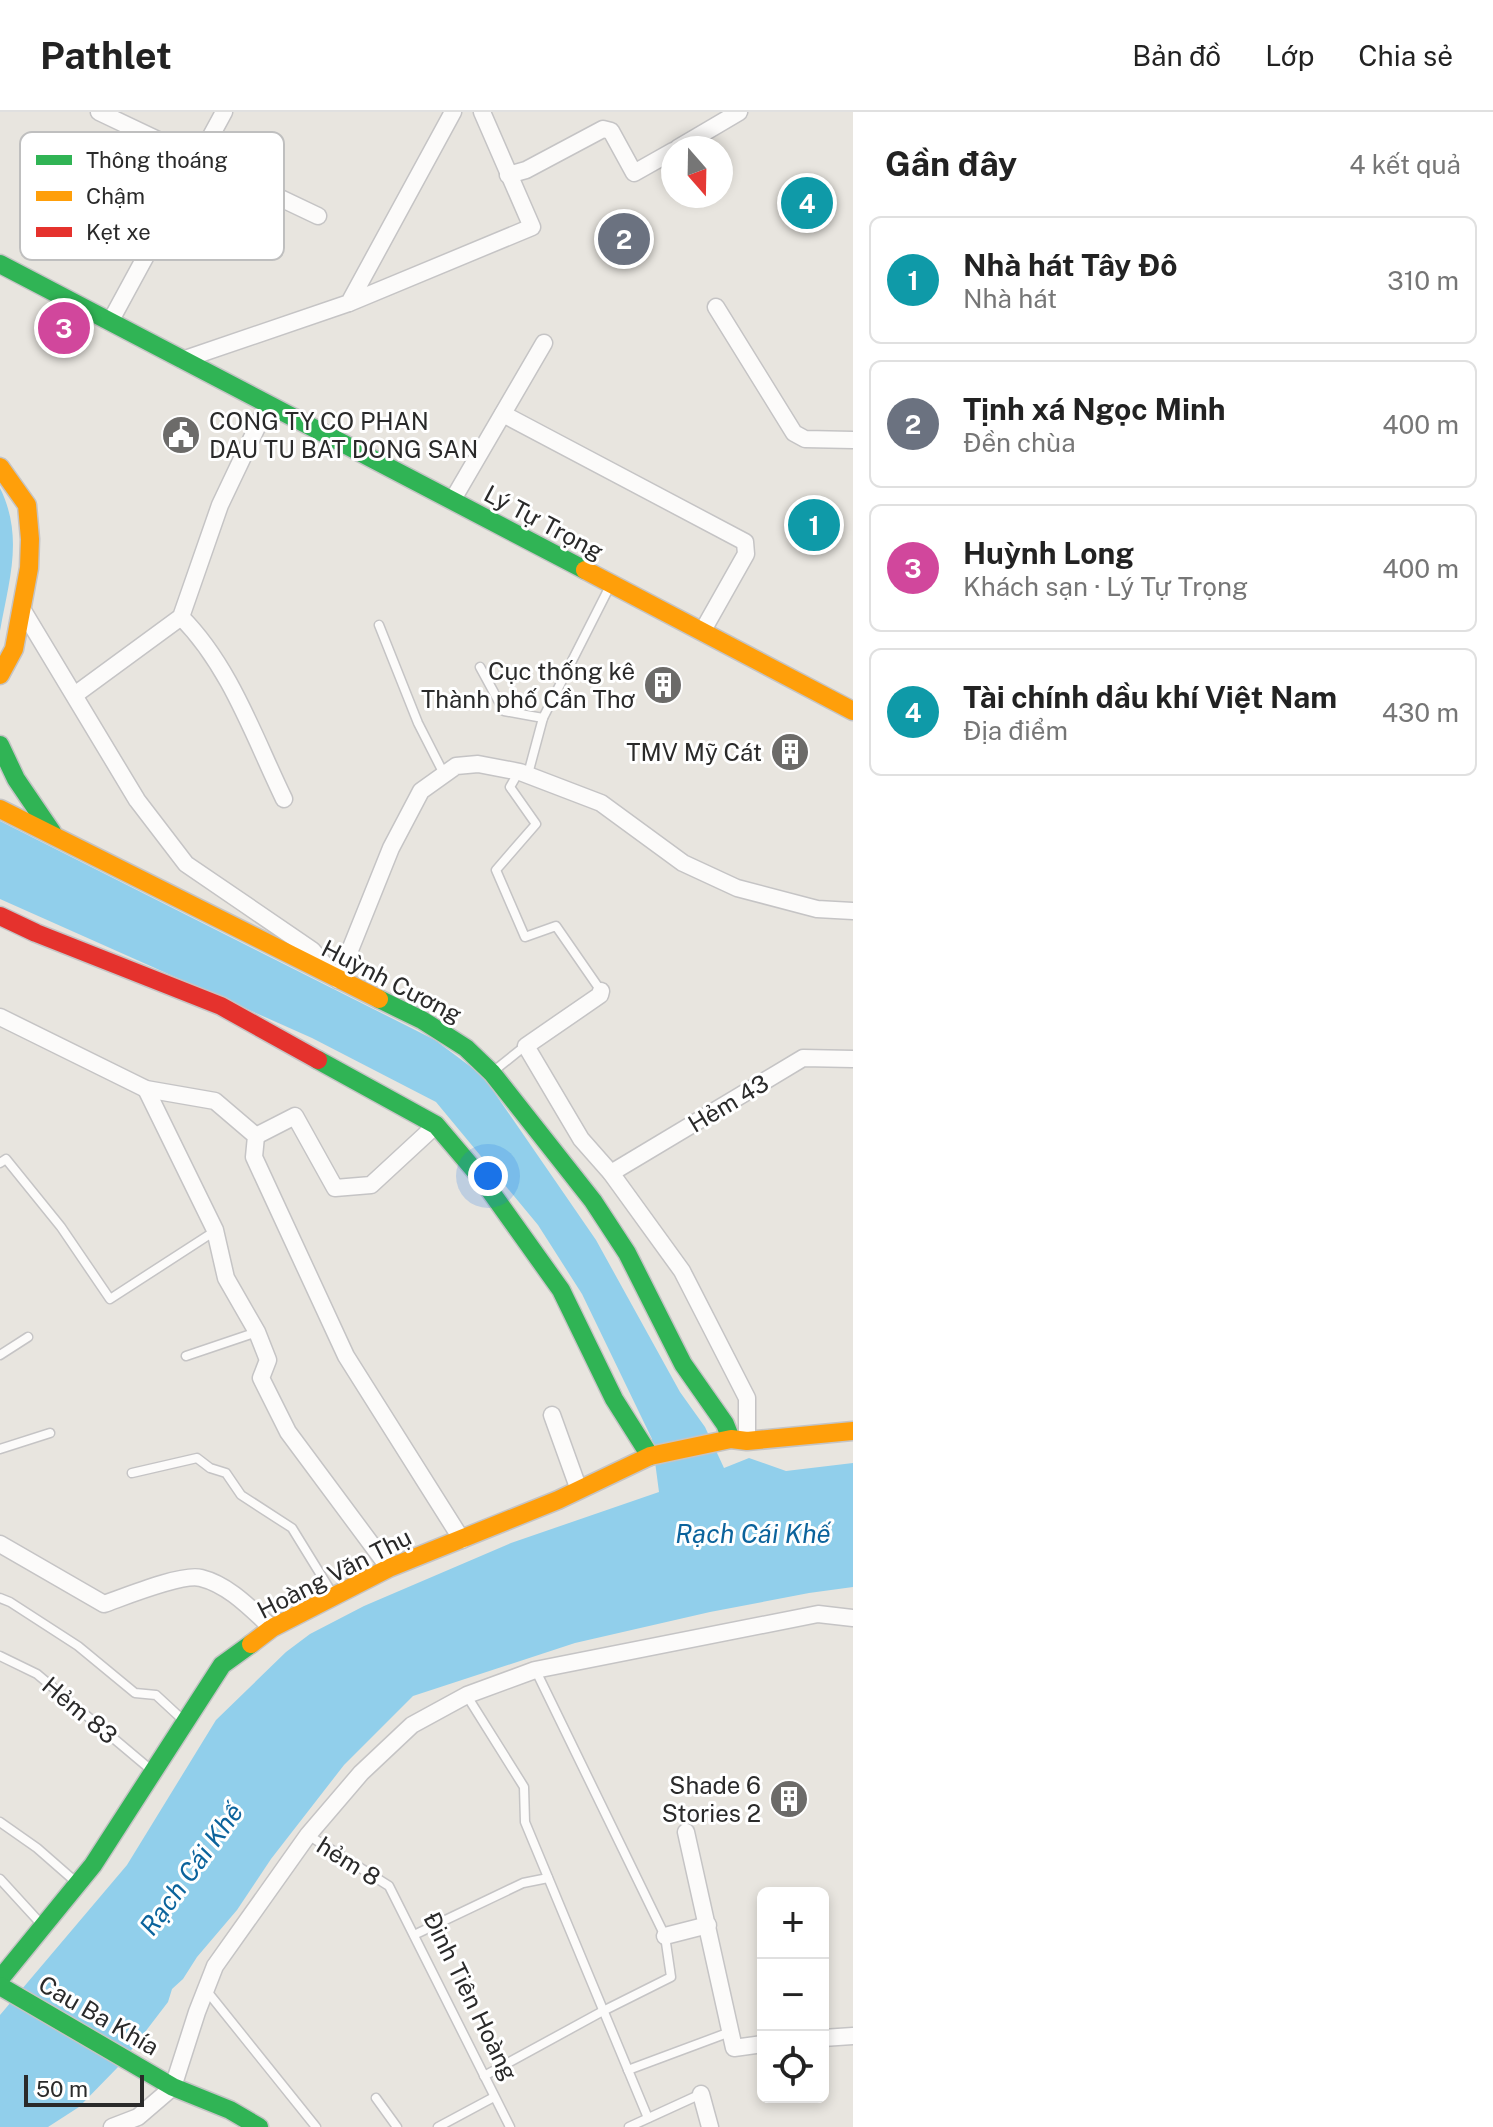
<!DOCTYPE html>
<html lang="vi">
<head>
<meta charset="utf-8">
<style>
	body { margin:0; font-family:"Public Sans",sans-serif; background:#f6f6f6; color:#222 }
	.controls { position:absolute; right:24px; bottom:24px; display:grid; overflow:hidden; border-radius:12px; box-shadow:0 4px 12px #0003 }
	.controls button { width:72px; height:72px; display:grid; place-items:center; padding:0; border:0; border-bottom:2px solid #e0e0e0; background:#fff; color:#222; font:40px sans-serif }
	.compass { position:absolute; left:661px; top:24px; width:72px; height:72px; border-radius:50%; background:#fff; box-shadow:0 4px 12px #0003; rotate:160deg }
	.scale { position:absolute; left:24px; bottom:20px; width:120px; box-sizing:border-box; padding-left:8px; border:4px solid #2a2a2a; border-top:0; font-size:22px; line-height:28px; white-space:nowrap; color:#2a2a2a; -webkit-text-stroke:6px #fff; paint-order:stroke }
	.you { position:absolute; left:488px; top:1064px; width:28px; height:28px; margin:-20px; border:6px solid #fff; border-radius:50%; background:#1a73e8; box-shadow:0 0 0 12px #1a73e833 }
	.badge { display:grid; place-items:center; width:52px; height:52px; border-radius:50%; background:#6c6b69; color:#fff; font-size:26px; font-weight:700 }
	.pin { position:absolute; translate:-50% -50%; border:4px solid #fff; box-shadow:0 2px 8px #0006 }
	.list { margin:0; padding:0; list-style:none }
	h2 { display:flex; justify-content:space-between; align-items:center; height:104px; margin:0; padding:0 32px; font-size:34px }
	h2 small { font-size:26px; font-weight:400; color:#767676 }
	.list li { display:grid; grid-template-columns:52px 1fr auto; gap:24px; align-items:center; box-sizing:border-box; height:128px; margin:0 16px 16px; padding:0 16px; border:2px solid #e0e0e0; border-radius:12px }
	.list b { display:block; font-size:30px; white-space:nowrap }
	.list p { margin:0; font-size:26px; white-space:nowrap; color:#767676 }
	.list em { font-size:26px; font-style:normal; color:#767676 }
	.icon { flex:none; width:44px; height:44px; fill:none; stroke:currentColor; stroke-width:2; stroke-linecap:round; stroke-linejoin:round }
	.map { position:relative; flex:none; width:853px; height:2015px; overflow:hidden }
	header { display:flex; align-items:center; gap:48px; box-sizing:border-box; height:112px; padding:0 40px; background:#fff; border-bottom:2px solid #e0e0e0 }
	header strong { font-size:38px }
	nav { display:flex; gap:44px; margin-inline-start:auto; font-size:28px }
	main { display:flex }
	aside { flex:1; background:#fff }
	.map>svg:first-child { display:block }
	.water { fill:#91cfeb }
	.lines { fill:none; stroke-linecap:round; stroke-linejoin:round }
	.lane-casing { stroke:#c5c4c5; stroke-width:11 }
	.street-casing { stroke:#c5c4c5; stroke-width:19 }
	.fast-casing { stroke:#c5c4c5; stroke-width:21 }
	.slow-casing { stroke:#c5c4c5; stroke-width:21 }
	.jam-casing { stroke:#c5c4c5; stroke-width:21 }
	.lane { stroke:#fcfbfa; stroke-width:8 }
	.street { stroke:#fcfbfa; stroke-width:16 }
	.fast { stroke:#30b455; stroke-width:18 }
	.slow { stroke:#ff9f0a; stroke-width:18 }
	.jam { stroke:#e5322d; stroke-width:18 }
	.labels { text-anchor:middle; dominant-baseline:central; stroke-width:6; stroke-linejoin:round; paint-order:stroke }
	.poi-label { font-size:24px; fill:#2a2a2a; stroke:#fff; text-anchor:end }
	.street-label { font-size:24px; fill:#2a2a2a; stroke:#fff }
	.water-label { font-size:26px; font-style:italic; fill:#0b639c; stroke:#fff }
	.key { fill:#fff; stroke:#bfbfbf; stroke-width:2 }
	.key-label { font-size:22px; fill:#2a2a2a }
</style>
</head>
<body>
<header>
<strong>Pathlet</strong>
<nav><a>Bản đồ</a><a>Lớp</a><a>Chia sẻ</a></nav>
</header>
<main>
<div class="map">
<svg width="853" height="2015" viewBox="0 0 853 2015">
	<rect width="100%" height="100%" fill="#e8e5df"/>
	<!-- water -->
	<g class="water">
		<path d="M0,376C24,425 9,468 0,519Z"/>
		<path d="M0,709L435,928L483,964L596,1128L680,1280L705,1315L724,1356L749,1346L786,1359L853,1351V1475L809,1481L710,1500L575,1531L413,1584L344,1653L271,1747L237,1798L197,1845L183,1867L172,1877L168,1890L119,1954L79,1995L48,2015H0V1903L127,1753L216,1608L286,1540L310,1522L364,1494L511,1431L659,1380L652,1327L582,1182L538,1113L436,990L312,926L0,787Z"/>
	</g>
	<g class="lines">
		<defs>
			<g id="lane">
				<path d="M379,513L418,611L444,662"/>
				<path d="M480,555L504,599L543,606"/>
				<path d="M518,661L510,675L536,712L496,758L525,825L556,814L601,879"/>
				<path d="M528,662L543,606L610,474"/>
				<path d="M495,958L525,934"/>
				<path d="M0,1051L6,1047L61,1115L110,1187L215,1119"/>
				<path d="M0,1243L28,1225"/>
				<path d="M186,1244L257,1220"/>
				<path d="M0,1337L50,1321"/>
				<path d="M132,1361L197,1346L210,1356L226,1361L241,1383L292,1416L332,1481"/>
				<path d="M0,1486L10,1490L78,1534L135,1581L156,1583L183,1608"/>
				<path d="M0,1544L37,1562L150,1657"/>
				<path d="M467,1584L524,1675L525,1710L648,2006"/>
				<path d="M0,1710L37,1736L77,1771"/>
				<path d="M308,1723L389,1774L510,2015"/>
				<path d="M0,1767L43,1814"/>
				<path d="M414,1823L523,1771L548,1766"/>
				<path d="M206,1878L316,2015"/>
				<path d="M628,1958L730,1920"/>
				<path d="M484,1964L603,1899L671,1865L665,1824L536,1559"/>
				<path d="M376,1986L397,2015"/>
				<path d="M438,2015L494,1985"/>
				<path d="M629,2015L701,1982"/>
			</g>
			<g id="street">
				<path d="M99,0L318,104"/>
				<path d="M678,36L739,0"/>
				<path d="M508,63L526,58L603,17L611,19L634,61L673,39"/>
				<path d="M349,191L532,115L482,0"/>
				<path d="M716,195L794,321L805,327L853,328"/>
				<path d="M110,210L224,0"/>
				<path d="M182,248L349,191L453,0"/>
				<path d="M503,302L745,430L746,442L702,520"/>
				<path d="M452,389L544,231"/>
				<path d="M22,497L137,688L186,752L312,838L338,868L391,736L421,679L456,654L478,652L520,660L601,691L683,751L737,776L817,797L853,799"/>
				<path d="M181,505C230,554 254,625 284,687"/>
				<path d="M76,582L181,505L220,393L268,292"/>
				<path d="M601,879L600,883L526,934L581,1027L611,1061L682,1159L747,1286V1329"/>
				<path d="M0,905L146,977L215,989L256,1024L254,1045L346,1244L462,1428"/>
				<path d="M146,977L215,1118L226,1166L257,1220L268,1248L261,1266L288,1320L389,1456"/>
				<path d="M256,1024L295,1004L335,1076L371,1073L436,1013"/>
				<path d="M611,1061L803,946L853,947"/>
				<path d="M552,1303L579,1378"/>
				<path d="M0,1432L104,1492C124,1485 182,1461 201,1466C229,1473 251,1497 272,1516"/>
				<path d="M686,1720L734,1936L763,1932"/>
				<path d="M665,1824L708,1813"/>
				<path d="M823,1926L853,1924"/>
				<path d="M701,1982L710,2015"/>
				<path d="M112,2015L138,2005L173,1975L197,1900L215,1854L308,1723L361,1661L412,1613L467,1583L535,1558L818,1502L853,1506"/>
			</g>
			<g id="fast">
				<path d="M0,152L585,458"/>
				<path d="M0,633L16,667L52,720"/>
				<path d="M379,887L422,908L466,936L492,961L593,1089L627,1141L683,1252L725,1312L731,1327"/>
				<path d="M318,948L436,1013L481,1066L561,1178L614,1287L650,1344"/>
				<path d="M0,1867L93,1753L222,1553L251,1532"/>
				<path d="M0,1874L173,1975L230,1998L259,2015"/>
			</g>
			<g id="slow">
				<path d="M0,355L27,393L30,427L29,456L14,537L0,563"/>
				<path d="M585,458L853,599"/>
				<path d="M0,697L379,887"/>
				<path d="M251,1532L272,1516L389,1456L558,1388L650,1344L731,1327L747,1329L853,1319"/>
			</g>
			<path id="jam" d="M0,804L36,821L221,894L318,948"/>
		</defs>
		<!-- lane casing -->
		<use href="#lane" class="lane-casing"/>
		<!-- street casing -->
		<use href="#street" class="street-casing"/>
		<!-- fast casing -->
		<use href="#fast" class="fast-casing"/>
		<!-- slow casing -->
		<use href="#slow" class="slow-casing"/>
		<!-- jam casing -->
		<use href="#jam" class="jam-casing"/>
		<!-- lane -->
		<use href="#lane" class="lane"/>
		<!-- street -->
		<use href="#street" class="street"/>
		<!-- fast -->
		<use href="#fast" class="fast"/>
		<!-- slow -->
		<use href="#slow" class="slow"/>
		<!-- jam -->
		<use href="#jam" class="jam"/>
	</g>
	<!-- icons -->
	<defs>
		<symbol id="civic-disc" viewBox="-11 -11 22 22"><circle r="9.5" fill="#6c6b69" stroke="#fff"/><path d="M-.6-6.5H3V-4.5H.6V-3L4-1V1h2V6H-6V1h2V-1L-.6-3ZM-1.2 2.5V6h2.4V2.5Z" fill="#fff"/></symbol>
		<symbol id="building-disc" viewBox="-11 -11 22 22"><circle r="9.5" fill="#6c6b69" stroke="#fff"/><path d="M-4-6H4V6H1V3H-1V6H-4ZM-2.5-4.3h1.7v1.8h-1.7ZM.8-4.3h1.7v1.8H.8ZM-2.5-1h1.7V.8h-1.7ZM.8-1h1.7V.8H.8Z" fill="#fff"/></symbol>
	</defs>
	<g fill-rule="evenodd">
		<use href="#civic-disc" x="159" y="301" width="44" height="44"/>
		<use href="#building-disc" x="641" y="551" width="44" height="44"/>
		<use href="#building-disc" x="768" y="618" width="44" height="44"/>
		<use href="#building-disc" x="767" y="1665" width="44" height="44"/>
	</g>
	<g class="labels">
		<!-- poi labels -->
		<g class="poi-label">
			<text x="209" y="309" text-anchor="start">CONG TY CO PHAN<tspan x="209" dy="28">DAU TU BAT DONG SAN</tspan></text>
			<text x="635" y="559">Cục thống kê<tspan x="635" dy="28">Thành phố Cần Thơ</tspan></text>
			<text x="762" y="640">TMV Mỹ Cát</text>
			<text x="761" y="1673">Shade 6<tspan x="761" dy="28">Stories 2</tspan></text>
		</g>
		<!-- street labels -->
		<g class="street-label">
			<text transform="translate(544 410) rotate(28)">Lý Tự Trọng</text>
			<text transform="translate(392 869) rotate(27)">Huỳnh Cương</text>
			<text transform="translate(728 991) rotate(-31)">Hẻm 43</text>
			<text transform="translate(334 1461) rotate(-27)">Hoàng Văn Thụ</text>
			<text transform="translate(80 1598) rotate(40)">Hẻm 83</text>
			<text transform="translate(349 1749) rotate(32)">hẻm 8</text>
			<text transform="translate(471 1884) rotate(64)">Đinh Tiên Hoàng</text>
			<text transform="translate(99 1903) rotate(30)">Cau Ba Khía</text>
		</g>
		<!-- water labels -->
		<g class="water-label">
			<text x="753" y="1421">Rạch Cái Khế</text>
			<text transform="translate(191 1757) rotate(-54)">Rạch Cái Khế</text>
		</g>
	</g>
	<!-- legend -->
	<rect x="20" y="20" width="264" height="128" rx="12" class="key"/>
	<rect x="36" y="43" width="36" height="10" fill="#30b455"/>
	<rect x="36" y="79" width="36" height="10" fill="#ff9f0a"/>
	<rect x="36" y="115" width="36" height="10" fill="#e5322d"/>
	<g class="key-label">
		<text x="86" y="56">Thông thoáng</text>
		<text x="86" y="92">Chậm</text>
		<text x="86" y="128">Kẹt xe</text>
	</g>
</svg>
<div class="controls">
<button>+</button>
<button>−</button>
<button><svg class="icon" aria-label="locate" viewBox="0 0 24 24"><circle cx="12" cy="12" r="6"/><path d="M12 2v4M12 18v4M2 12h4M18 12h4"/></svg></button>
</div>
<svg class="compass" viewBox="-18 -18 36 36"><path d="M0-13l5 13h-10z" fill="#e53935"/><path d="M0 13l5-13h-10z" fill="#767676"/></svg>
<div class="scale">50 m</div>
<div class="you"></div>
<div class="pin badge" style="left:814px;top:413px;background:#0f9aa8">1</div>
<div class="pin badge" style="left:624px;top:127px;background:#6b7280">2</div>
<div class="pin badge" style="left:64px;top:216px;background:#d1479c">3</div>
<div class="pin badge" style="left:807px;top:91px;background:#0f9aa8">4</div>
</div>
<aside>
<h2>Gần đây<small>4 kết quả</small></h2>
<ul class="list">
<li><span class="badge" style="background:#0f9aa8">1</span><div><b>Nhà hát Tây Đô</b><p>Nhà hát</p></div><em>310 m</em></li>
<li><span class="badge" style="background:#6b7280">2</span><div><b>Tịnh xá Ngọc Minh</b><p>Đền chùa</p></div><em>400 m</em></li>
<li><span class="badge" style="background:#d1479c">3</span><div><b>Huỳnh Long</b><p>Khách sạn · Lý Tự Trọng</p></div><em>400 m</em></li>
<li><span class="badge" style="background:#0f9aa8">4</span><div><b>Tài chính dầu khí Việt Nam</b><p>Địa điểm</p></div><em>430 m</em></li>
</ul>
</aside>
</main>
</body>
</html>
